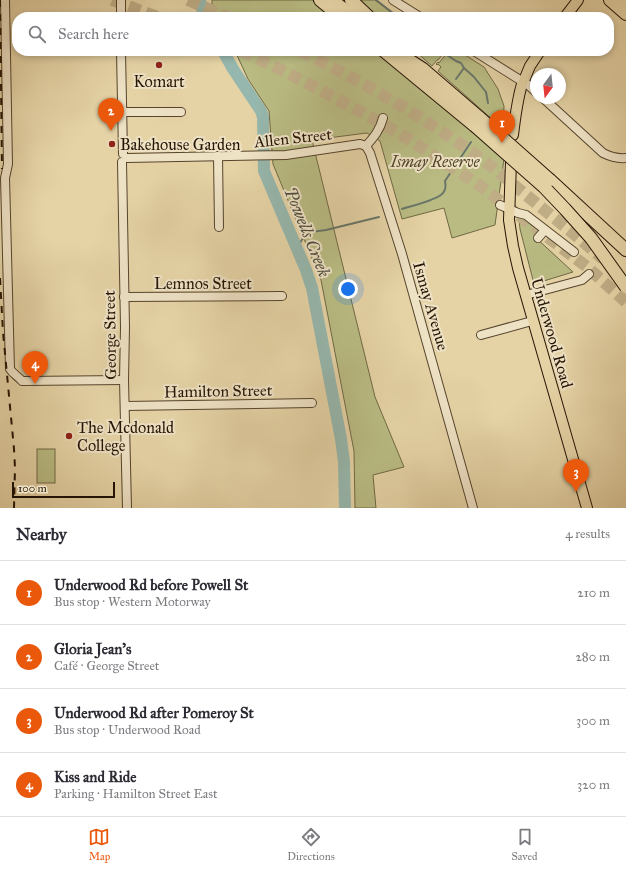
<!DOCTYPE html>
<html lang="en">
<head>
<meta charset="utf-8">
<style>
	body { margin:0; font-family:"IM FELL Great Primer",serif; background:#f2f2f3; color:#2b2b33 }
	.compass { position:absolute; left:530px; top:68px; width:36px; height:36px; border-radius:50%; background:#fff; box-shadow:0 2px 6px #0003; rotate:195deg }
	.scale { position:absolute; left:12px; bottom:10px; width:103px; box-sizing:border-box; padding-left:4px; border:2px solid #261405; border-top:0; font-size:11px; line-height:14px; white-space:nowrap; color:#261405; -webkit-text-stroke:3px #eee2c5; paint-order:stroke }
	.you { position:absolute; left:348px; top:289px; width:14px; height:14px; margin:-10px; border:3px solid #fff; border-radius:50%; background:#1a73e8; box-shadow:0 0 0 6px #1a73e833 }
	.badge { display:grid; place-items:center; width:26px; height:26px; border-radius:50%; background:#ea580c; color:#fff; font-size:13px; font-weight:700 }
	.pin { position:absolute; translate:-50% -33px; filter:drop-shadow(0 1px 2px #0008) }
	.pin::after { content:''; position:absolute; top:21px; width:14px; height:12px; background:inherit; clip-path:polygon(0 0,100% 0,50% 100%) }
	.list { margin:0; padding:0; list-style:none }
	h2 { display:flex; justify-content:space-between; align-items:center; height:52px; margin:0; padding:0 16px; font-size:17px }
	h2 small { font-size:13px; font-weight:400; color:#7c7c81 }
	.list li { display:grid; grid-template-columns:26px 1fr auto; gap:12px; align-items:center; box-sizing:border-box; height:64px; padding:0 16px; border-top:1px solid #e1e1e2 }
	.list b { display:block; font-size:15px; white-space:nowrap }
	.list p { margin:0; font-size:13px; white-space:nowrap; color:#7c7c81 }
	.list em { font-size:13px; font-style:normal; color:#7c7c81 }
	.icon { flex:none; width:22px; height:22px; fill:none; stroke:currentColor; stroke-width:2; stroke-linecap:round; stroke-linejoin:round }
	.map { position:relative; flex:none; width:626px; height:508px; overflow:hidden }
	.search { position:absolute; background:#fff; box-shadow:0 2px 6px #0003; left:12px; right:12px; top:12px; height:44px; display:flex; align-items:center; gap:10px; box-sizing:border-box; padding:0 14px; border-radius:16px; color:#7c7c81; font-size:15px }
	.sheet { height:308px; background:#fff }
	nav { display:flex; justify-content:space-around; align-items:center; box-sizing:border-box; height:56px; border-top:1px solid #e1e1e2; background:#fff; font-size:11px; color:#7c7c81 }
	nav a { display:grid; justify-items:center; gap:2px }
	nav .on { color:#ea580c }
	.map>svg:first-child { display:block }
	.green { fill:#b9bb83; stroke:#706844 }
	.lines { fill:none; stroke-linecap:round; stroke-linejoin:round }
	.stream { stroke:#69766a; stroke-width:2 }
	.river { stroke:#96b7ad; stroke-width:12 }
	.highway-tunnel { stroke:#bfad86; stroke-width:12; stroke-dasharray:12 6; stroke-linecap:butt }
	.minor-casing { stroke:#56442d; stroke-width:10 }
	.major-casing { stroke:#261405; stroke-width:12 }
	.highway-casing { stroke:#261405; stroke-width:14 }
	.minor { stroke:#eee2c5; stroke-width:8 }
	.major { stroke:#e5d3a6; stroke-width:10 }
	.highway { stroke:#e5d3a6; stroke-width:12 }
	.rail { stroke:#261405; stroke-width:2; stroke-dasharray:7 7; stroke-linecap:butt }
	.highway-bridge-casing { stroke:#261405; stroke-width:14; stroke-linecap:butt }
	.highway-bridge { stroke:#e5d3a6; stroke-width:12 }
	.poi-dot { fill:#8f2418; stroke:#eee2c5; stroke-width:1.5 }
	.labels { text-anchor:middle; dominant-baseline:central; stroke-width:4; stroke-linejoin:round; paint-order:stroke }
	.poi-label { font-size:16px; fill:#261405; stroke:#eee2c5; text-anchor:start }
	.street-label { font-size:16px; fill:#261405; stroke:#eee2c5 }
	.park-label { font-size:16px; font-style:italic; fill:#52462b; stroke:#eee2c5 }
	.water-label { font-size:17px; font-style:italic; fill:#4d4d40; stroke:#eee2c5 }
</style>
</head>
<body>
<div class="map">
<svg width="626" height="508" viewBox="0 0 626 508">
	<rect width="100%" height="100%" fill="#e5d3a6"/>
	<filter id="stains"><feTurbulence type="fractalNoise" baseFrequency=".005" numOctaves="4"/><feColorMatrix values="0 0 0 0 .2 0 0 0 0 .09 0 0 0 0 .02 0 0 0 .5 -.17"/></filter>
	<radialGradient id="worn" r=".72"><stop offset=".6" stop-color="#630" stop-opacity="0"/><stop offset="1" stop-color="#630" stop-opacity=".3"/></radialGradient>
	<!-- green -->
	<g class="green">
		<path d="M212,0H312L335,17H218L212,5Z"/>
		<path d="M359,0H375L397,17H378Z"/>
		<path d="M235,51H377L399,68L504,159L495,225L452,238L444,208L402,219L380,141L367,133L312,140L375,397L404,467L373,475L376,508H355L354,451L321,280L273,164L269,111L248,79Z"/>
		<path d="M415,51H439L443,54L438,60H437L432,66Z"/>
		<path d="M451,51H459L484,67L498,89L504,106L503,129L438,71L441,67L438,64L437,65L436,64L438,62L439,63L447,53L449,54Z"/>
		<path d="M521,217L538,230L534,236L573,272L534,284L520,229L519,219Z"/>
		<rect x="37" y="449" width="18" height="34"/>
	</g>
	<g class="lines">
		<!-- stream -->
		<g class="stream">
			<path d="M376,0L398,17"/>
			<path d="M441,51L456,61L461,63L464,68L474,77L486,92L488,103"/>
			<path d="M456,79L464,68"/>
			<path d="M402,209C411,206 438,200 443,193C446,190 446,186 445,181L471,142"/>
			<path d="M298,251L300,243L303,238L311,232L326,230L379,217"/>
		</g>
		<!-- river -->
		<g class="river">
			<path d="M200,0L202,9L206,17"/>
			<path d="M223,51L233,69L261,111L263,117L264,171L306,270L312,288L341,439L344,462L345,508"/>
		</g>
		<!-- highway-tunnel -->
		<g class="highway-tunnel">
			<path d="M112,0L157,17"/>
			<path d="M188,0L227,17"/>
			<path d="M241,51L276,67L341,101L402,135L479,185L587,267L626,302"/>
			<path d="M300,51C367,83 431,122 491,166C504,176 517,188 531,199C555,219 580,238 603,259"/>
		</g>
		<defs>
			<g id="minor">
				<path d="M5,0L8,164L5,178L10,369C13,374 18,376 22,381L124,380"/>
				<path d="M121,0V17"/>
				<path d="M393,0L420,17"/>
				<path d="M121,51L123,154"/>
				<path d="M474,51L520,80"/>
				<path d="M526,83L536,92"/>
				<path d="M543,98L603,153C611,157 617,159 626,158"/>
				<path d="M122,112H181"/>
				<path d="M366,146L370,153L402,254L473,508"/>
				<path d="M366,146C374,137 380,130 383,118"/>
				<path d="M218,156L219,227"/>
				<path d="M127,158L286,155L360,144L366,146"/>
				<path d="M122,162L125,327L124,380L127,508"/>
				<path d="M500,205L518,213L526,215L574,252"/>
				<path d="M538,238L545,230"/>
				<path d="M526,295L582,280L589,274"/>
				<path d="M124,297L282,296"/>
				<path d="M481,335L532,321"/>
				<path d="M125,406L312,403"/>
			</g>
			<g id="major">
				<path d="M565,17L578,0"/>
				<path d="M525,78L530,66L540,51"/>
				<path d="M513,135C515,118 517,101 522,84"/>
				<path d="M511,162L509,220L513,246L518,268L587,508"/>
			</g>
			<g id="highway">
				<path d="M320,0L336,13"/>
				<path d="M332,0L354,17"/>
				<path d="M351,0L369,17"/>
				<path d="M610,0L626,14"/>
				<path d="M625,0L626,1"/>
				<path d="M384,51L475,126"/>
				<path d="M397,51L406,58L423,69L480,118"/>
				<path d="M550,180L626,250"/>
			</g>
		</defs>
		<!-- minor casing -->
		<use href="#minor" class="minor-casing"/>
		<!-- major casing -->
		<use href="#major" class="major-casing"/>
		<!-- highway casing -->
		<use href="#highway" class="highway-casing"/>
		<!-- minor -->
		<use href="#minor" class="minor"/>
		<!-- major -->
		<use href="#major" class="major"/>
		<!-- highway -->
		<use href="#highway" class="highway"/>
		<!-- rail -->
		<g class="rail">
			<path d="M0,0L2,169"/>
			<path d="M0,278L3,332L14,449L15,468L14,508"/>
		</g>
		<defs>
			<g id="highway-bridge">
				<path d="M480,118L550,180"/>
				<path d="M475,126L544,187L565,209L591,238L626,287"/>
			</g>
		</defs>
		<!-- highway-bridge casing -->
		<use href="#highway-bridge" class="highway-bridge-casing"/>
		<!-- highway-bridge -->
		<use href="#highway-bridge" class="highway-bridge"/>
	</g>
	<!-- markers -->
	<g class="poi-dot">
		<circle cx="159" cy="65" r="4"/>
		<circle cx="112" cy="144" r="4"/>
		<circle cx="69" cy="436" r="4"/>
	</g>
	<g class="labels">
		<!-- poi labels -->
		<g class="poi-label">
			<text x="159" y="81" text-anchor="middle">Komart</text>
			<text x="120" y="144">Bakehouse Garden</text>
			<text x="77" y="427">The Mcdonald<tspan x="77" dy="18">College</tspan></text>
		</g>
		<!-- street labels -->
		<g class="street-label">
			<text transform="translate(293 138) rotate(-6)">Allen Street</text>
			<text x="203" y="283">Lemnos Street</text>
			<text transform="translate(431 306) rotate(74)">Ismay Avenue</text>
			<text transform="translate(552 333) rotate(74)">Underwood Road</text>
			<text transform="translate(110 335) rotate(-91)">George Street</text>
			<text transform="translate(218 391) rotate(-1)">Hamilton Street</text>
		</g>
		<!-- park labels -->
		<g class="park-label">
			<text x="435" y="161">Ismay Reserve</text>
		</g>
		<!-- water labels -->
		<g class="water-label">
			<text transform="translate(307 232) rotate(68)">Powells Creek</text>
		</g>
	</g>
	<rect width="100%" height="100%" filter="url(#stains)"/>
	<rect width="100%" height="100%" fill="url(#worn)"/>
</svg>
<svg class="compass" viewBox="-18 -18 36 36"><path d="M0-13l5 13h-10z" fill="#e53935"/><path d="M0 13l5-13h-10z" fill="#7c7c81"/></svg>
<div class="scale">100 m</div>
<div class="you"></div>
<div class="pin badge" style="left:502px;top:143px">1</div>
<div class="pin badge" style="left:111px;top:131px">2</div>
<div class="pin badge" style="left:576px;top:492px">3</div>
<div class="pin badge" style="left:35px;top:384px">4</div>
<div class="search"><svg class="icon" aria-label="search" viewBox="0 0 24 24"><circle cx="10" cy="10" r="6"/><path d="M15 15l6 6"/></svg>Search here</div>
</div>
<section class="sheet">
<h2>Nearby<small>4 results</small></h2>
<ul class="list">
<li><span class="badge">1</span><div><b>Underwood Rd before Powell St</b><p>Bus stop · Western Motorway</p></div><em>210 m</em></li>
<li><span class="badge">2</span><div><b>Gloria Jean's</b><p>Café · George Street</p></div><em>280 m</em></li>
<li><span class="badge">3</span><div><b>Underwood Rd after Pomeroy St</b><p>Bus stop · Underwood Road</p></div><em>300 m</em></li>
<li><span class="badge">4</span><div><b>Kiss and Ride</b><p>Parking · Hamilton Street East</p></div><em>320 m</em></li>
</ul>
</section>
<nav>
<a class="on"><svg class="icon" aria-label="map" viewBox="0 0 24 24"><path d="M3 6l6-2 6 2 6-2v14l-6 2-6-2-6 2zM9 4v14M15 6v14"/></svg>Map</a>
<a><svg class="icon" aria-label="directions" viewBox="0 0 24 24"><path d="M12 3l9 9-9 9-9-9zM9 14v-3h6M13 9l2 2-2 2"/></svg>Directions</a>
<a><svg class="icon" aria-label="saved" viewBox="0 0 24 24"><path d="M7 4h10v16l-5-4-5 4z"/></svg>Saved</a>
</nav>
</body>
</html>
